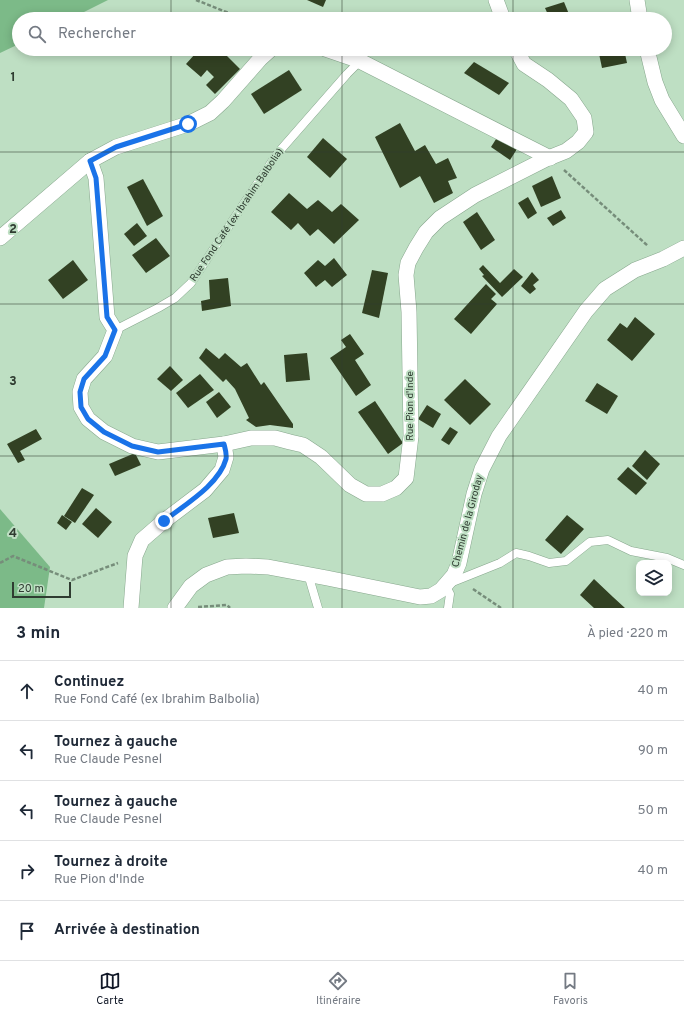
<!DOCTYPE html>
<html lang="fr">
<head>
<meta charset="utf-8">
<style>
	body { margin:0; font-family:Overpass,sans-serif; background:#f2f2f3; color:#1f2937 }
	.controls { position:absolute; right:12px; bottom:12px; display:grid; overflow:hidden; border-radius:8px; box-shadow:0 2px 10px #0003 }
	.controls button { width:36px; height:36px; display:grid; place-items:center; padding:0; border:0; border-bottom:1px solid #e0e1e3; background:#fff; color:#1f2937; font:20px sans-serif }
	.scale { position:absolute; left:12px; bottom:10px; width:59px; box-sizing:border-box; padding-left:4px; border:2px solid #2f3c31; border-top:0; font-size:11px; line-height:14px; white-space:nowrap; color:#2f3c31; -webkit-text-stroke:3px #bedfc3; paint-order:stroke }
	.stop { position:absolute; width:12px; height:12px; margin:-9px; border:3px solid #1a73e8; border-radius:50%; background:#fff }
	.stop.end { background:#1a73e8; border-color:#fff; box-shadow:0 1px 4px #0008 }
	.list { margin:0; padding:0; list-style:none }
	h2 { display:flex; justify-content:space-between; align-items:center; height:52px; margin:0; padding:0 16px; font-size:17px }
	h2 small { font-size:13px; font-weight:400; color:#747a83 }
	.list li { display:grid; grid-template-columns:26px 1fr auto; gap:12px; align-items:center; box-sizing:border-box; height:60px; padding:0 16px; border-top:1px solid #e0e1e3 }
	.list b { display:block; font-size:15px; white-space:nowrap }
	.list p { margin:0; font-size:13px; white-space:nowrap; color:#747a83 }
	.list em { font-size:13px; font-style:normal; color:#747a83 }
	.icon { flex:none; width:22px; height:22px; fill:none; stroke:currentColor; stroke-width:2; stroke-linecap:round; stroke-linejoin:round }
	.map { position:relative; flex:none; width:684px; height:608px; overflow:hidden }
	.search { position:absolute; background:#fff; box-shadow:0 2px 10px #0003; left:12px; right:12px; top:12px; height:44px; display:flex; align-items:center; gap:10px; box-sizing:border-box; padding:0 14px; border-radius:22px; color:#747a83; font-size:15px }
	.sheet { height:352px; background:#fff }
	nav { display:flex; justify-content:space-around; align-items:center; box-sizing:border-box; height:56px; border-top:1px solid #e0e1e3; background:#fff; font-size:11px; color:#747a83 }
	nav a { display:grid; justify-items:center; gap:2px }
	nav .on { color:#111827 }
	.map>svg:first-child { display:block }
	.green { fill:#7cba88 }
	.building { fill:#324123 }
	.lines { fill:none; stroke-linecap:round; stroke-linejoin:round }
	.service-casing { stroke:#87a78d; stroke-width:9 }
	.minor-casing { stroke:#87a78d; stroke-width:16 }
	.path { stroke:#768d7a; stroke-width:2.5; stroke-dasharray:4 2; stroke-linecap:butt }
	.service { stroke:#fff; stroke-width:8 }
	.minor { stroke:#fff; stroke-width:15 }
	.route { stroke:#1a73e8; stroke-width:5 }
	.grid { fill:none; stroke:#2f3c31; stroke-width:1; stroke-opacity:0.55 }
	.labels { text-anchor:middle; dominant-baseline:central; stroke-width:4; stroke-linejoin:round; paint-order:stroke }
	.street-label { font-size:10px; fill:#2f3c31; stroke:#bedfc3 }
	.grid-label { font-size:13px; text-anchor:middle; font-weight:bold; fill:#2f3c31; stroke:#bedfc3; stroke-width:4; stroke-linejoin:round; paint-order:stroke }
</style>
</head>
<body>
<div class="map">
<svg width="684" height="608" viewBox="0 0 684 608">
	<rect width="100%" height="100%" fill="#bedfc3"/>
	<!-- green -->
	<g class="green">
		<path d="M0,0H108L70,19H19V44L0,53Z"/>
		<path d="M0,509L50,567L44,608H0Z"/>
	</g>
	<!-- building -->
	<g class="building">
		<path d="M307,0H326L323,7Z"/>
		<path d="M564,2L571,19H550L545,8Z"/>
		<path d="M383,14L390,19H380Z"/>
		<path d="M191,49H228L224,53L240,69L215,94L206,85L214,77L207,70L201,77L186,64L195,54Z"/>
		<path d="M564,49H579L566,54Z"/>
		<path d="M598,49H624L627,63L602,68Z"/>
		<path d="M474,62L509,83L499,95L464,73Z"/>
		<path d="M289,70L302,90L264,114L251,94Z"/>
		<path d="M400,123L415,151L425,145L436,164L448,158L457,178L448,181L453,193L434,203L420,176L400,188L375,137Z"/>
		<path d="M498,136L517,149L510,160L491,147Z"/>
		<path d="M323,138L347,159L330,178L307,157Z"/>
		<path d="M552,176L561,198L541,207L532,186Z"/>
		<path d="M143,179L163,216L147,226L127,187Z"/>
		<path d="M289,193L307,209L318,200L332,212L341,204L359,220L334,244L318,229L310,236L298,223L291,230L271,212Z"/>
		<path d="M528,197L537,213L528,219L518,203Z"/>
		<path d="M561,210L566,218L553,226L547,218Z"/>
		<path d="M477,212L495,240L481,250L463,222Z"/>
		<path d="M137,223L147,236L134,246L124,234Z"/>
		<path d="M156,238L170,256L146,273L132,255Z"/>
		<path d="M334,258L347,275L332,287L325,280L316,287L304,273L318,260L325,266Z"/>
		<path d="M73,260L88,280L63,299L48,280Z"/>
		<path d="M483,265L500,283L514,269L523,277L502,297L482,276L484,275L479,269Z"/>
		<path d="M372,270L388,273L379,318L362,313Z"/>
		<path d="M532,272L539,280L533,285L536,289L530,294L521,286Z"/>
		<path d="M228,278L231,306L202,311L201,301L210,299L209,280Z"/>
		<path d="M486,284L496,294L491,299L497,304L471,334L454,319Z"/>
		<path d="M635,317L655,334L632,361L607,340L620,323L627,328Z"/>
		<path d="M350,334L364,354L355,360L371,385L356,396L330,358L346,347L341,340Z"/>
		<path d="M206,348L219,359L225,353L241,367L247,363L261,385L264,382L293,424V428L270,425L256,427L246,420L249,418L235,389L226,379L223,382L199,358Z"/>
		<path d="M307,353L310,380L286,382L284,355Z"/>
		<path d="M170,366L183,380L171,391L157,379Z"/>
		<path d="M200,374L214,390L188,408L176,393Z"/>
		<path d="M465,379L491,404L470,425L444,400Z"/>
		<path d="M597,383L618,396L607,414L585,401Z"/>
		<path d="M219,392L231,407L217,418L206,402Z"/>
		<path d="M375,401L403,443L388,454L358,412Z"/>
		<path d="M427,405L441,414L433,428L418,419Z"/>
		<path d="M450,427L458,432L449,445L441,440Z"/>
		<path d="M36,429L42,439L20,451L25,460L18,463L7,444Z"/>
		<path d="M645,450L660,464L647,480L632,466Z"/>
		<path d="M135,453L141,465L115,476L109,464Z"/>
		<path d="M628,467L647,483L636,495L617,479Z"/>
		<path d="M82,488L94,495L75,523L64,516Z"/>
		<path d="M96,508L112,522L98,538L82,524Z"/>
		<path d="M234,513L239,533L213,538L208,518Z"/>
		<path d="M62,515L72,522L66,530L57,523Z"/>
		<path d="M567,515L584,529L561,554L545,540Z"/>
		<path d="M594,579L613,597L625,608H594L580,595Z"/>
	</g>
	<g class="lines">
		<defs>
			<g id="service">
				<path d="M115,330L158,308L175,298L191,283L277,154L347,74L360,61"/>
				<path d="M308,574L318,608"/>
				<path d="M448,608L450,594L445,585L500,563L516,553L529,556L549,563L566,561L590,542L608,540L631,551L667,558L684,565"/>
			</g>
			<g id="minor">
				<path d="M496,0L503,19"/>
				<path d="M637,0L640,19"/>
				<path d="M325,49L360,61L550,158"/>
				<path d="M647,49L655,82L662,100L684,136"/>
				<path d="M90,161L96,178L107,317L115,330L105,356L84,379L80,392L81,407L88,419L104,432L132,446L158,452L224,444"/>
				<path d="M0,238L90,161L116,147L188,124L210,113L223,101L260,59L271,49"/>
				<path d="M131,608L135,556L142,540L164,521L205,490L222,470L226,457L224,444L251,438H275L290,442L303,445L321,457L350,485L366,494H382L396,488L406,478L411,436L409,312L406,275L408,263L416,248L426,232L440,218L475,195L546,159L566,151L578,142L586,132L584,118L571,99L548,80L524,64L516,49"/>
				<path d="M175,608L191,586L206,575L227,567L246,566L268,567L327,578L420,597L431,596L441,590L454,575L459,563L474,494L482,469L499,436L586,311L605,289L635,270L663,259L684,248"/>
			</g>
		</defs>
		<!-- service casing -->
		<use href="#service" class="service-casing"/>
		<!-- minor casing -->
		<use href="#minor" class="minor-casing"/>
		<!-- path -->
		<g class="path">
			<path d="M196,0L244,19"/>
			<path d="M564,170L648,246"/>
			<path d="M0,563L13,556L72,580L118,563"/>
			<path d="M473,589L501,608"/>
			<path d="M198,607L227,605L230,608"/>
		</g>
		<!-- service -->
		<use href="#service" class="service"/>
		<!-- minor -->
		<use href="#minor" class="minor"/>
	</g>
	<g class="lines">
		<!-- route -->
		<path class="route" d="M164,521C184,505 219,485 226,459C227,454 225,448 224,444L158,452L132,446L104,432L88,419L81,407L80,392L84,379L105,356L115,330L107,317L96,178L90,161L116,147L188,124"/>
	</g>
	<!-- grid -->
	<path class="grid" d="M171,0V19M342,0V19M513,0V19M171,49V608M342,49V608M513,49V608M0,152H684M0,304H684M0,456H684"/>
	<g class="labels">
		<!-- street labels -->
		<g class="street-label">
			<text transform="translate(237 215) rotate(-56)">Rue Fond Café (ex Ibrahim Balbolia)</text>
			<text transform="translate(410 406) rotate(-90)">Rue Pion d'Inde</text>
			<text transform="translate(468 521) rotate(-75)">Chemin de la Giroday</text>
		</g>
	</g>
	<g class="grid-label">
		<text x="13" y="81">1</text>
		<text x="13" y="233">2</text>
		<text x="13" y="385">3</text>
		<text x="13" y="537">4</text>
	</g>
</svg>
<div class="controls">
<button><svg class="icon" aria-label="layers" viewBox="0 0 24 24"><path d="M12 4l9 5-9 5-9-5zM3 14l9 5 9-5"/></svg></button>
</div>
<div class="scale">20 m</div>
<div class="stop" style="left:188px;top:124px"></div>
<div class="stop end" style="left:164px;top:521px"></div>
<div class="search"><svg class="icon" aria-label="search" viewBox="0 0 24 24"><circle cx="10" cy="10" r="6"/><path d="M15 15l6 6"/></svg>Rechercher</div>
</div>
<section class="sheet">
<h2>3 min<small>À pied · 220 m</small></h2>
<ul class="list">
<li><svg class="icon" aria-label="ahead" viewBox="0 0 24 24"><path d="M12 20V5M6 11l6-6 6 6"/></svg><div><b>Continuez</b><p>Rue Fond Café (ex Ibrahim Balbolia)</p></div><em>40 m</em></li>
<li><svg class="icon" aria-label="left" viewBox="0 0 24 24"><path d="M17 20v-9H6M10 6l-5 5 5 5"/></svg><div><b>Tournez à gauche</b><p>Rue Claude Pesnel</p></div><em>90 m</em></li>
<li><svg class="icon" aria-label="left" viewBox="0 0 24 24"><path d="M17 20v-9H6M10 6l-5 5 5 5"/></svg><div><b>Tournez à gauche</b><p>Rue Claude Pesnel</p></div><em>50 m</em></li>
<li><svg class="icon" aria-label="right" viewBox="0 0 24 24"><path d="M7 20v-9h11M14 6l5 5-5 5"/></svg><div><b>Tournez à droite</b><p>Rue Pion d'Inde</p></div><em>40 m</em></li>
<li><svg class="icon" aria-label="arrive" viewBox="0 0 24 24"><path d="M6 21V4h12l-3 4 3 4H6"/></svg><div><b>Arrivée à destination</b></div></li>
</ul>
</section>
<nav>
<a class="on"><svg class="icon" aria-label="map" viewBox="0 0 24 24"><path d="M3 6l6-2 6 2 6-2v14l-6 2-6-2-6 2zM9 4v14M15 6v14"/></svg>Carte</a>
<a><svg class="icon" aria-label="directions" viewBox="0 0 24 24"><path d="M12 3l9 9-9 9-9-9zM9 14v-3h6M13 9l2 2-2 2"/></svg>Itinéraire</a>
<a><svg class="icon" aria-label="saved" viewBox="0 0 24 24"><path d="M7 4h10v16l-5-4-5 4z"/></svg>Favoris</a>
</nav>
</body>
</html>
